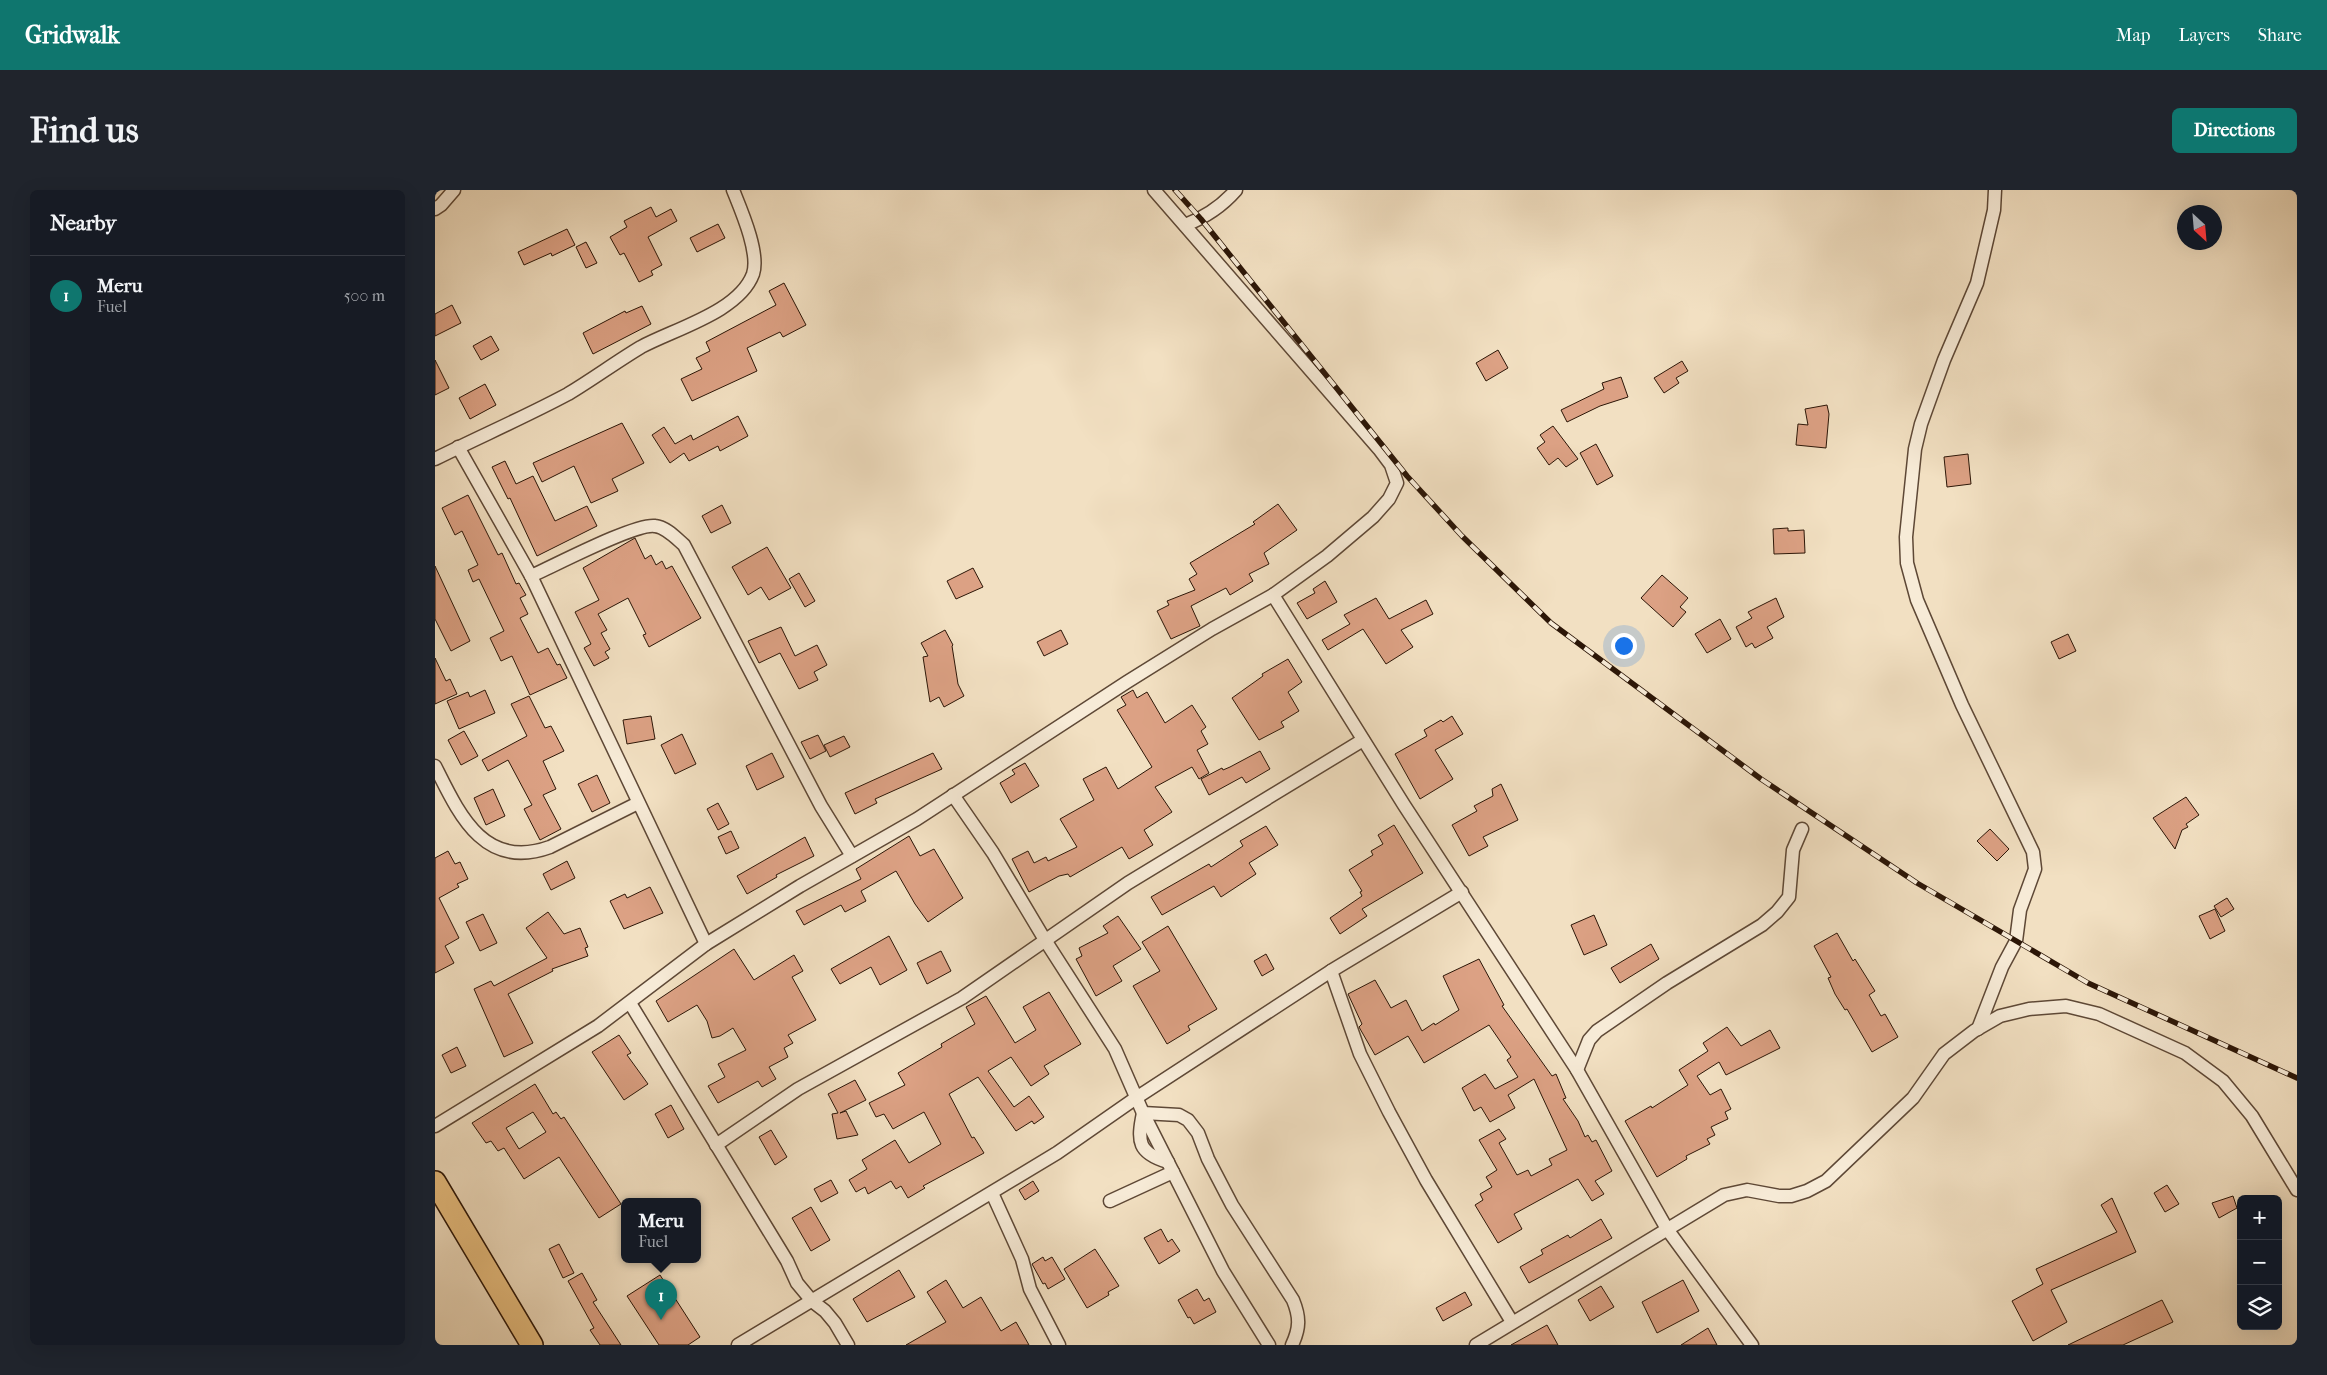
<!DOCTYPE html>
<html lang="en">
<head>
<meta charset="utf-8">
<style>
	body { margin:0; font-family:"IM FELL French Canon",serif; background:#20242c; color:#f1f3f6 }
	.controls { position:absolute; right:15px; bottom:15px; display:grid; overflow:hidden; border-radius:8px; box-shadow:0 5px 20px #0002 }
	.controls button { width:45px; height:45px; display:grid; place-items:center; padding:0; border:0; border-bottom:1px solid #363941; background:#171b24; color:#f1f3f6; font:25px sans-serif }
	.compass { position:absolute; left:1742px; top:15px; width:45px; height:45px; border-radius:50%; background:#171b24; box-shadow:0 5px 20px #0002; rotate:154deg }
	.you { position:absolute; left:1188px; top:455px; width:18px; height:18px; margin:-12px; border:4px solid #fff; border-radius:50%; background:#1a73e8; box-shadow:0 0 0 8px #1a73e833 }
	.badge { display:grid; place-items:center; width:32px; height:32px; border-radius:50%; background:#0f766e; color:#fff; font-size:16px; font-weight:700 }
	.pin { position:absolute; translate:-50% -41px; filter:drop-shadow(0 1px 2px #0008) }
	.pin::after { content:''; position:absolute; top:26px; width:18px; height:15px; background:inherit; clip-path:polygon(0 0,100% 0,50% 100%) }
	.popup { position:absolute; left:186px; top:1008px; width:80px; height:65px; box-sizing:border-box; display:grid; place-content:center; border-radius:8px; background:#171b24; filter:drop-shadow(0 1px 4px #0005); font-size:16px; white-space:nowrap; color:#9ea1a6 }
	.popup b { font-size:19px; color:#f1f3f6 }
	.popup::after { content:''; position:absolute; left:50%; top:100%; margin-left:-10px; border:10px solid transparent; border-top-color:#171b24 }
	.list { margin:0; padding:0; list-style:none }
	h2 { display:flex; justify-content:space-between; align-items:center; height:65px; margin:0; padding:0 20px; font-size:21px }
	h2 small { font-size:16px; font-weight:400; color:#9ea1a6 }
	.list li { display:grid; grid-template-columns:32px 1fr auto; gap:15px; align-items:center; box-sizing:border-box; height:80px; padding:0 20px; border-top:1px solid #363941 }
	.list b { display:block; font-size:19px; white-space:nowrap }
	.list p { margin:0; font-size:16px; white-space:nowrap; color:#9ea1a6 }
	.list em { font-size:16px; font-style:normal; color:#9ea1a6 }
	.icon { flex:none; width:28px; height:28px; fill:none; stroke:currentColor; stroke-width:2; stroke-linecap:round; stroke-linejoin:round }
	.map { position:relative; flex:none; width:1862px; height:1155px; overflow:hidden; border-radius:8px }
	header { display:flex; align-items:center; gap:30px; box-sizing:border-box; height:70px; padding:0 25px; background:#0f766e; color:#fff }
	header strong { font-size:24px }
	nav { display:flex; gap:28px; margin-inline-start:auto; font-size:18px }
	.intro { display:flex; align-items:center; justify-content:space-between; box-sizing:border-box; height:120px; padding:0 30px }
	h1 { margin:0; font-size:35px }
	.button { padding:12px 22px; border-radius:8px; background:#0f766e; color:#fff; font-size:18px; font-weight:700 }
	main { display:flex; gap:30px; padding:0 30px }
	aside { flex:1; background:#171b24; border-radius:8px; box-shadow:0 5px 20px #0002 }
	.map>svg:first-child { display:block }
	.building { fill:#dca184; stroke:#2c1607; fill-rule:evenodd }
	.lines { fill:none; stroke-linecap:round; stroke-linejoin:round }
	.minor-casing { stroke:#5e4836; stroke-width:15 }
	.trunk-casing { stroke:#2c1607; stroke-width:24 }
	.minor { stroke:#f7ebd7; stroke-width:12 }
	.trunk { stroke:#e9c081; stroke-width:21 }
	.rail-casing { stroke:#2c1607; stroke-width:5.5 }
	.rail { stroke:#f7ebd7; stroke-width:4; stroke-dasharray:11; stroke-linecap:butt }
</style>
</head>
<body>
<header>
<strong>Gridwalk</strong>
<nav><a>Map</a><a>Layers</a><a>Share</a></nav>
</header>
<div class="intro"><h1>Find us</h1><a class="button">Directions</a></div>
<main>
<aside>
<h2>Nearby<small></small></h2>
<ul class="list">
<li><span class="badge">1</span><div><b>Meru</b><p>Fuel</p></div><em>500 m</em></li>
</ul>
</aside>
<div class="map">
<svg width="1862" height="1155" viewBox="0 0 1862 1155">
	<rect width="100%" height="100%" fill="#f2e0c2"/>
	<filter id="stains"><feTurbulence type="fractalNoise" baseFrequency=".004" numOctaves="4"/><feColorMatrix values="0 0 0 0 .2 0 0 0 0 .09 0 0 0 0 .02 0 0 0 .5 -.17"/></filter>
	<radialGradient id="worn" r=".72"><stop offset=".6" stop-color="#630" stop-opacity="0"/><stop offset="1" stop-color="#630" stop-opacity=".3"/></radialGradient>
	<!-- building -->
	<g class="building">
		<path d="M216,17L221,27L236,19L242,31L213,47L227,75L216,81L218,85L204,92L189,63L185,65L175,47L192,37L189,31Z"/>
		<path d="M283,34L290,48L262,62L255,48Z"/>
		<path d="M132,39L140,55L117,66L116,63L89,75L83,62Z"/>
		<path d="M151,52L162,73L151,78L141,57Z"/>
		<path d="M349,93L371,135L348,147L345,142L312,158L322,181L257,211L246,189L267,179L261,168L275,161L271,152L341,115L334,101Z"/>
		<path d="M17,115L26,133L0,146V124Z"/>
		<path d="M207,116L216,134L158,164L148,143L190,121L191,123Z"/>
		<path d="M56,146L64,160L46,170L38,156Z"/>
		<path d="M1063,160L1073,178L1051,191L1041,173Z"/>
		<path d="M0,170L14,198L0,205Z"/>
		<path d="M1247,171L1253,181L1241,188L1244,193L1229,203L1219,188Z"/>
		<path d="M1186,187L1193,207L1165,216L1132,232L1126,220L1169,199L1167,193Z"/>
		<path d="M50,194L61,215L35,229L24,208Z"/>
		<path d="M1392,215L1394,224L1391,258L1361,255L1363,234L1373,235L1370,219Z"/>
		<path d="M303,226L313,246L285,261L283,256L254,271L249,263L235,273L217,245L229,237L240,254L256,245L258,250Z"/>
		<path d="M187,233L209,273L177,289L183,301L156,313L139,276L107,292L98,273Z"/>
		<path d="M1118,236L1143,269L1131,277L1123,268L1114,275L1102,258L1110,252L1105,245Z"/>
		<path d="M1161,254L1178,286L1162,295L1145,263Z"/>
		<path d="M1533,264L1536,294L1512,297L1509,267Z"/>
		<path d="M70,271L81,294L98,286L120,331L152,316L162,336L102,366L75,308L73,309L57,277Z"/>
		<path d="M33,305L63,365L67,363L81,394L84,393L91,405L85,408L93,424L85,428L103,463L113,458L122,475L125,474L132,488L95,505L77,466L66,471L55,448L69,441L44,389L38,392L33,380L43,375L27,341L20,345L7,318Z"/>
		<path d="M843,314L862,340L829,363L834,374L814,384L818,391L795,405L791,398L756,416L765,436L736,449L722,421L734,415L732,411L760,400L754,389L762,384L755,373L820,334L818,332Z"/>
		<path d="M287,315L296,333L276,343L267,326Z"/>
		<path d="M1353,338V341L1369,340L1370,363L1339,364L1338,339Z"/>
		<path d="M200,348L210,369L216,365L221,375L227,371L231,379L237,376L266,428L214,457L208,445L211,444L193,408L163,424L172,440L166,443L175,459L170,462L174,468L159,476L149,458L156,454L140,422L164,410L148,378Z"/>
		<path d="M332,357L356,398L334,410L326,397L313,405L297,377Z"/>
		<path d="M0,376L35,451L16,461L0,429Z"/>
		<path d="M538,378L548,397L521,409L512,391Z"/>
		<path d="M364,383L380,411L370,417L354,389Z"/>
		<path d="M1227,385L1253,408L1245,417L1251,422L1238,437L1206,408Z"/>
		<path d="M890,391L902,412L872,429L862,413L880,403L878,399Z"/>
		<path d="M941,408L954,429L991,410L998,424L966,440L978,457L951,474L928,439L893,460L887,450L915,434L909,425Z"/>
		<path d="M1341,408L1349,427L1332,437L1338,448L1320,458L1317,453L1311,457L1301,437L1317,428L1313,422Z"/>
		<path d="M1285,429L1296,449L1272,463L1260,444Z"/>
		<path d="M346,437L360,466L382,455L392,475L379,482L383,490L364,499L345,463L324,473L313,451Z"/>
		<path d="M510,440L518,455L517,456L523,494L529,506L509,517L504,507L495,512L488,467L493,466L486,453Z"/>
		<path d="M626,440L633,454L609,466L602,452Z"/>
		<path d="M1633,444L1641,461L1624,469L1616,452Z"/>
		<path d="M0,468L11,491L15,489L22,504L0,514Z"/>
		<path d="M853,469L867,492L853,502L864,521L846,532L849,537L824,550L797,508L828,486L827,484Z"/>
		<path d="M50,500L60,523L24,539L12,511L33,502L35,507Z"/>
		<path d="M698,500L702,508L712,502L730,533L757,515L771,537L766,541L773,554L762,560L774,583L764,589L757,577L720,597L737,622L709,640L718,655L694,669L687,657L635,687L633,684L624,686L594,702L577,669L593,661L599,673L611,667L613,671L642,657L625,629L659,610L648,589L671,577L683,599L717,577L682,520L691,515L686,507Z"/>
		<path d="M94,506L110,538L116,536L129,561L108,571L121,599L108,605L126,639L105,650L89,619L97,615L73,570L53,581L47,570L92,546L76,514Z"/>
		<path d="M216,526L220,549L192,554L188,530Z"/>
		<path d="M1017,526L1028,544L1000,560L1018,589L985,609L960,564L992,546L989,540L1006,530L1008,532Z"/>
		<path d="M29,541L43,566L26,575L13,550Z"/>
		<path d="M247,544L261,574L240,584L226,555Z"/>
		<path d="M383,545L391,561L375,569L366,552Z"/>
		<path d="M409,546L415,557L395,567L389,555Z"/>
		<path d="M825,561L835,579L811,593L807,587L774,605L766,589L787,578L788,580L795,577Z"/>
		<path d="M337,563L349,587L322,600L311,576Z"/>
		<path d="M498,563L507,579L440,609L442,613L420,624L410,603Z"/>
		<path d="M590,573L604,596L576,613L565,593L580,584L577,580Z"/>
		<path d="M162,585L175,613L157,622L143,594Z"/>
		<path d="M1066,594L1083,630L1048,647L1053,656L1034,666L1017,635L1042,621L1039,616L1058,606L1057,599Z"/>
		<path d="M58,599L70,626L51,635L39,608Z"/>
		<path d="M1751,607L1764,625L1751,634L1753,637L1747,640L1740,659L1718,628Z"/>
		<path d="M283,613L294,634L283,640L272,619Z"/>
		<path d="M959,635L988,683L927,719L932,726L905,744L895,728L927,706L925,702L927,701L914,680L938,665L936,661L948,654L943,645Z"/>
		<path d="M831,636L843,655L814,673L821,684L786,707L779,696L727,725L716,707L774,674L776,677L808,656L805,651Z"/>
		<path d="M1555,639L1574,659L1562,671L1542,651Z"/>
		<path d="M296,641L304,658L291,664L283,647Z"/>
		<path d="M474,646L485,666L499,659L528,708L493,732L480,714L461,681L426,701L431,711L410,722L406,715L369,735L361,721L426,689L421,679Z"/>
		<path d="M370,647L379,666L341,685L342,687L312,704L302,686Z"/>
		<path d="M13,661L20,674L25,672L33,689L22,694L24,697L4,708L24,748L10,756L19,773L0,783V668Z"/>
		<path d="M132,671L140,688L116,700L108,684Z"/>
		<path d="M215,697L228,723L189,739L175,711L190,704L192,708Z"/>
		<path d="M1792,708L1799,719L1786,727L1779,716Z"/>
		<path d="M1780,719L1790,741L1775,749L1764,726Z"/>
		<path d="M113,722L129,744L145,738L153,757L150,758L153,766L117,779L118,781L73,804L98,853L69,867L39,799L56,791L59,796L112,768L91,738Z"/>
		<path d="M48,724L62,753L45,761L31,732Z"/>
		<path d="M1159,725L1172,755L1149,765L1136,735Z"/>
		<path d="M683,726L706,759L678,776L687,791L661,806L641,769L647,766L644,758L673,743L668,736Z"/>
		<path d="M733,736L782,819L753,836L755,840L732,854L698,796L725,781L707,752Z"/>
		<path d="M1402,743L1418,771L1420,769L1440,801L1434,805L1446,826L1450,824L1463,847L1437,862L1412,819L1410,820L1400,804L1393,788L1396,787L1379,756Z"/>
		<path d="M454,746L472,780L445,795L436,777L405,794L396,779Z"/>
		<path d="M1216,754L1224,769L1185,793L1176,778Z"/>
		<path d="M299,759L319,790L359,765L368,781L357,787L381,830L353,845L358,853L349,858L353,867L334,877L341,889L327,897L323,891L283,913L273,896L290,887L283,874L311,860L298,838L285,846L277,848L272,831L262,815L233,832L221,811Z"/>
		<path d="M506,761L516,781L492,794L482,773Z"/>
		<path d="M831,764L839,779L827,786L819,771Z"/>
		<path d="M1044,769L1069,815L1067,816L1117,886L1121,884L1131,908L1128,909L1143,931L1150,947L1153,945L1157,952L1161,950L1177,981L1160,991L1169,1004L1157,1011L1143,989L1079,1024L1087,1039L1063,1053L1040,1015L1048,1010L1045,1004L1057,997L1051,987L1062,980L1044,950L1064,939L1071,949L1064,953L1082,985L1093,980L1096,986L1117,975L1114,969L1132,960L1099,889L1073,905L1080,918L1055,932L1046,917L1039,921L1027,898L1050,884L1060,899L1083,887L1072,870L1076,867L1054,835L989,873L973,846L940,865L924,837L927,834L913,804L940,790L956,818L971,810L987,841L999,833L1000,835L1024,820L1008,786Z"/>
		<path d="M614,802L646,854L609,876L614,884L596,896L576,867L553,881L579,917L594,906L609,927L599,934L597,931L581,941L543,887L514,904L537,948L539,947L549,963L488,996L490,998L473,1008L466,996L461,999L456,991L433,1004L430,997L421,1002L414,990L432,979L427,970L460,950L474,973L506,954L489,922L458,939L449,924L441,927L434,913L470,895L463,883L507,857L506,854L540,834L531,817L551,806L580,853L601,840L588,817Z"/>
		<path d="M1292,837L1306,856L1335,840L1345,858L1291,885L1284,872L1262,886L1275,905L1286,899L1296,919L1290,922L1293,929L1276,937L1280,945L1272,949L1275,954L1251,966L1252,969L1222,987L1190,931L1216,916L1217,918L1253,895L1244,880L1273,861L1268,853Z"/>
		<path d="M184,845L196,863L192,865L213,894L189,910L157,862Z"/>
		<path d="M22,857L31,876L16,883L7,865Z"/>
		<path d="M420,890L431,910L405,923L411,921L423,945L402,949L397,924L403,923L393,904Z"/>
		<path d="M100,894L118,924L121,922L126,929L129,927L186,1014L164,1028L124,967L89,989L69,958L63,961L56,951L51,953L37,933ZM98,922L111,942L84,959L71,938Z"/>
		<path d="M236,915L249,939L233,948L220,924Z"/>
		<path d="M336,940L352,967L340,975L324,947Z"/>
		<path d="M396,990L403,1003L386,1012L379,999Z"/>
		<path d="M598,991L604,1001L590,1010L584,1000Z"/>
		<path d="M1732,995L1744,1014L1730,1022L1719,1003Z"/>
		<path d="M1798,1006L1802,1018L1784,1028L1777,1013Z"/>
		<path d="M1677,1008L1701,1062L1616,1100L1632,1132L1598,1151L1577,1111L1608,1094L1601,1079L1682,1042L1666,1015Z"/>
		<path d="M376,1017L395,1050L376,1061L357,1028Z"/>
		<path d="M1166,1029L1177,1048L1094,1093L1085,1077L1108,1064L1106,1060L1133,1045L1135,1048Z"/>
		<path d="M726,1039L733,1052L737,1049L745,1061L724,1074L709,1048Z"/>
		<path d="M124,1054L139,1083L128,1088L114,1059Z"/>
		<path d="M660,1059L684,1096L673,1102L674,1105L652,1118L629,1079Z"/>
		<path d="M608,1067L610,1071L617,1067L630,1089L613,1099L610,1093L608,1094L597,1074Z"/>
		<path d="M464,1080L480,1107L432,1132L418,1109Z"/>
		<path d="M147,1083L162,1110L158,1112L186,1155H165L155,1140L159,1138L133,1091Z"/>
		<path d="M225,1085L265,1147L253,1155H224L192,1106Z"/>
		<path d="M511,1090L528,1118L546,1107L566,1141L581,1132L594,1155H471L511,1132L492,1102Z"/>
		<path d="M1248,1090L1264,1121L1222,1143L1207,1112Z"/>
		<path d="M1166,1096L1179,1117L1155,1131L1143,1110Z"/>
		<path d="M762,1099L769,1111L774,1108L781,1122L759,1134L755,1127L753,1128L743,1110Z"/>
		<path d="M1030,1102L1037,1115L1008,1131L1001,1118Z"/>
		<path d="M1727,1110L1738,1132L1688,1155H1633Z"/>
		<path d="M1112,1135L1123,1155H1076Z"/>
		<path d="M1273,1138L1282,1155H1246Z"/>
	</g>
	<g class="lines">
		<defs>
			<g id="minor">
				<path d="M0,19L6,15L19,0"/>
				<path d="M750,35C771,27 787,16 801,0"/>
				<path d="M23,257L96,386L271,754"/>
				<path d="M0,269C44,247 90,227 133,204C158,189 181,172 206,157C239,139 304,122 318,84C325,63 306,20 298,0"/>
				<path d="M96,386C119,376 200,333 220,336C231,337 241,348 249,355L386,616L417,666"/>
				<path d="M838,405L969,615L1142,880L1232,1039L1317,1155"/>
				<path d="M0,576C24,624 49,681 115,657L203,613"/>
				<path d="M518,605L558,663L610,750L680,859L708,923L788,1081L834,1155"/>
				<path d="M896,781L925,864L954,922L991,990L1077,1132"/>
				<path d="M195,813L352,1071L362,1093L377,1111L390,1121L400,1133L413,1155"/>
				<path d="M1543,839L1567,777L1581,751L1585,720L1600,679L1598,662L1527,515L1482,410L1472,373L1471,347L1480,259L1486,234L1509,170L1542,93L1559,20L1560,0"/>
				<path d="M1142,880L1154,850L1162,841L1232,793L1327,735L1342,722L1354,707L1358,660L1367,639"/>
				<path d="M0,936L163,836L271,754L365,696L482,629L692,492L777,439L838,405L892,366L938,327L954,309L962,293L956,275L944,259L719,0"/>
				<path d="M281,955L363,899L527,808L693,693L928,550"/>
				<path d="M733,972C703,963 702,952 708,923L744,925L753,930L763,943L773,969L797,1015L858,1110C865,1127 865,1138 857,1155"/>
				<path d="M557,1003L587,1069L595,1099L624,1155"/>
				<path d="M675,1011L738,982"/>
				<path d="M303,1155L622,963L701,908L896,781L1027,702"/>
				<path d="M1041,1155L1289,1005L1312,1000L1344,1006H1356L1372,1001L1391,991L1478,908L1509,864L1539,841L1565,826L1594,819L1631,816L1664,824L1750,863L1788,891L1817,926L1862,1000"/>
			</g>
			<path id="trunk" d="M0,992L97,1155"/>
		</defs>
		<!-- minor casing -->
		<use href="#minor" class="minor-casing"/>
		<!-- trunk casing -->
		<use href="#trunk" class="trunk-casing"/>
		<!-- minor -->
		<use href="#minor" class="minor"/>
		<!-- trunk -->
		<use href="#trunk" class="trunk"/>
		<defs>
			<path id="rail" d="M740,0L766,29L972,286L1027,346L1116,433L1326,589L1482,693L1653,793L1862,888"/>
		</defs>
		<!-- rail casing -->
		<use href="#rail" class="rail-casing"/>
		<!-- rail -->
		<use href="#rail" class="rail"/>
	</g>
	<rect width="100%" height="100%" filter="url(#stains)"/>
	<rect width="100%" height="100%" fill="url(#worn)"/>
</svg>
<div class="controls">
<button>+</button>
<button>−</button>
<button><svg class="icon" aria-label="layers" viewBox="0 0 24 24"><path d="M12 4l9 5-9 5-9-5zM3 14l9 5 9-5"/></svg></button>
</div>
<svg class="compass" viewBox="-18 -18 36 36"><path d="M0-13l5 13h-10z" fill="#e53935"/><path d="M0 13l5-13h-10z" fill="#9ea1a6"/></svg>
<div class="you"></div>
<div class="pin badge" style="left:226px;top:1130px">1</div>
<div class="popup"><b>Meru</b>Fuel</div>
</div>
</main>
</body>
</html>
